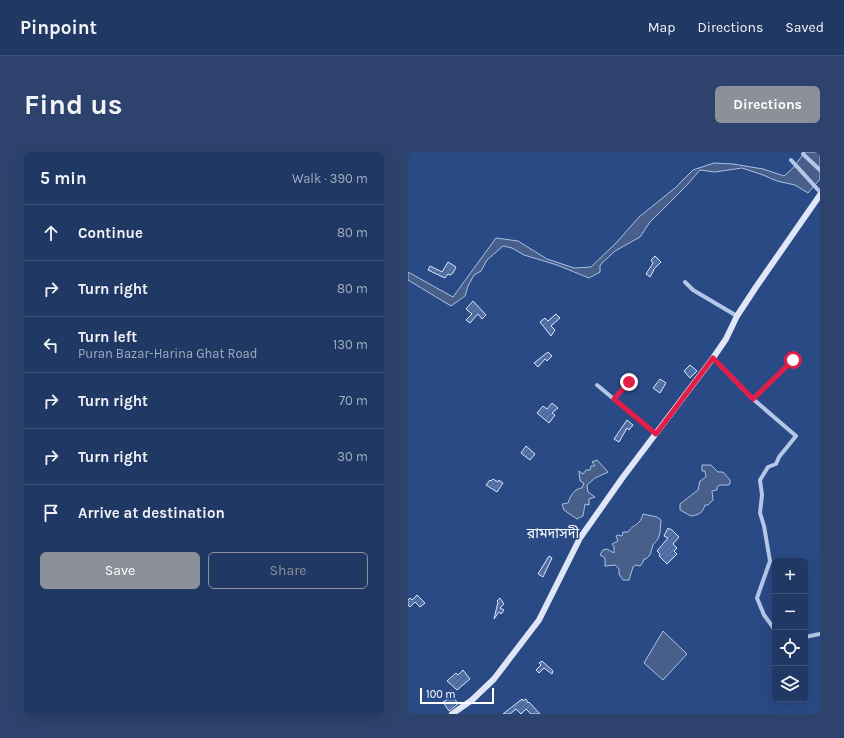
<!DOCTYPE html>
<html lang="en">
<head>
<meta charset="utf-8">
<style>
	body { margin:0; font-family:Karla,"Noto Sans Bengali",sans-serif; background:#2d436d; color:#f1f3f6 }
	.controls { position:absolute; right:12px; bottom:12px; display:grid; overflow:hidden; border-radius:6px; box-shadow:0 4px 16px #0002 }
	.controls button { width:36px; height:36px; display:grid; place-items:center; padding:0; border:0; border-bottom:1px solid #3d5278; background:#203864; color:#f1f3f6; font:20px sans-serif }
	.scale { position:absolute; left:12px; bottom:10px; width:74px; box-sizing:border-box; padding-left:4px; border:2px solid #fff; border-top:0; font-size:11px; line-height:14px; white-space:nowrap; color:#fff; -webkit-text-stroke:3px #2a4a85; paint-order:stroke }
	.stop { position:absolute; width:12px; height:12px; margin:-9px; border:3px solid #e11d48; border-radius:50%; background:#fff }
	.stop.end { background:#e11d48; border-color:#fff; box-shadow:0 1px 4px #0008 }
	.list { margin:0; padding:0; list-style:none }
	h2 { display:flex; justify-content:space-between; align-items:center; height:52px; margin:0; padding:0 16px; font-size:17px }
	h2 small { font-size:13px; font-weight:400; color:#a2acbf }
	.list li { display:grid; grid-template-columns:26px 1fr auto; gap:12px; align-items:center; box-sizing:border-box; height:56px; padding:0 16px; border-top:1px solid #3d5278 }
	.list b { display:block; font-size:15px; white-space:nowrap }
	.list p { margin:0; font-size:13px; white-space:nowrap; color:#a2acbf }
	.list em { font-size:13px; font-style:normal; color:#a2acbf }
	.actions { display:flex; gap:8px; padding:12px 16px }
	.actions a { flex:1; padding:9px 0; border:1px solid #8c9099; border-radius:6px; text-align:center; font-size:14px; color:#8c9099 }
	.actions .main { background:#8c9099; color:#fff }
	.icon { flex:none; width:22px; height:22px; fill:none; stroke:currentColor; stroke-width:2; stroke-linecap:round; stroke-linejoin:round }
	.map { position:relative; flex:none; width:412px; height:562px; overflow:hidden; border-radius:6px }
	header { display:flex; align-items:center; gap:24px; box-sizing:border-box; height:56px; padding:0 20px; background:#203864; border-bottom:1px solid #3d5278 }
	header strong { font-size:19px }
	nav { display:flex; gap:22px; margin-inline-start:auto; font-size:14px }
	.intro { display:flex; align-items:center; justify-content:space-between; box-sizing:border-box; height:96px; padding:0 24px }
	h1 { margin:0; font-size:28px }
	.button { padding:10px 18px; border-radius:6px; background:#8c9099; color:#fff; font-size:14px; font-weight:700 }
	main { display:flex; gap:24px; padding:0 24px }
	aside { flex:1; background:#203864; border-radius:6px; box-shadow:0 4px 16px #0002 }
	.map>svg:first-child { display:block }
	.water { fill:#485f89; stroke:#aac1e7 }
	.building { fill:url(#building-hatch); stroke:#d9e3f6 }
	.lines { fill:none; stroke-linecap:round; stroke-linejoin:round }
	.street { stroke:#b5c7e7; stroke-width:4 }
	.secondary { stroke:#dfe7f7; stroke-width:6 }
	.route { stroke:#e11d48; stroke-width:5 }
	.labels { text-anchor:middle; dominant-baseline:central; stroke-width:3; stroke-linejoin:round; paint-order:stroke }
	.quarter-label { font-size:14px; fill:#fff; stroke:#2a4a85 }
</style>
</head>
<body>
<header>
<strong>Pinpoint</strong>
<nav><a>Map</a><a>Directions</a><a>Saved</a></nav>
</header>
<div class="intro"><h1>Find us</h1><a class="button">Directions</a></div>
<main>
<aside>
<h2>5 min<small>Walk · 390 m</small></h2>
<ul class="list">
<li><svg class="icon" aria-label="ahead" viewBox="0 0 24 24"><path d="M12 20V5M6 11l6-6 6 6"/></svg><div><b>Continue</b></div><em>80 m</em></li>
<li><svg class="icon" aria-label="right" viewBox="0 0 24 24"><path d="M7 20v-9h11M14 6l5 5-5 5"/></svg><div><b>Turn right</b></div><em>80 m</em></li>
<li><svg class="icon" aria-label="left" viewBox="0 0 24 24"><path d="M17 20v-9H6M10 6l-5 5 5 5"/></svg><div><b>Turn left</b><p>Puran Bazar-Harina Ghat Road</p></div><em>130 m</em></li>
<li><svg class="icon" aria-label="right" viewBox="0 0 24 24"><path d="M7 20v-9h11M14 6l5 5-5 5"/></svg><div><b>Turn right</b></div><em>70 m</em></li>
<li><svg class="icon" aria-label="right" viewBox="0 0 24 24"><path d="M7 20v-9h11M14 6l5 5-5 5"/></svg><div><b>Turn right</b></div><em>30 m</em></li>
<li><svg class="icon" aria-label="arrive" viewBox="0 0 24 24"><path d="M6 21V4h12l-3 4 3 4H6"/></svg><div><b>Arrive at destination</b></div></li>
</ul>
<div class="actions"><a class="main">Save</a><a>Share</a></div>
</aside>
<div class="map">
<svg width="412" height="562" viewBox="0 0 412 562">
	<defs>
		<pattern id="building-hatch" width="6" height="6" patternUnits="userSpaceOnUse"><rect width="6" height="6" fill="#5373ac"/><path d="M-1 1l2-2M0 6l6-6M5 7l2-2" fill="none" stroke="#4f5e77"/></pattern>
	</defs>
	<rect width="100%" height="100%" fill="#2a4a85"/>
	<!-- water -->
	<g class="water">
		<path d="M397,0H412V27L400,41L387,33L369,29L355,23L334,16L307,20L292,18L278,34L242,70L232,85L207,99L192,113V120L181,126L149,113L116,103L104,96L95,94L79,108L73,119L66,123L60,134L57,144L43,154L0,128V120L45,145L88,86L110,89L139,107L166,116L183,115L208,91L231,65L267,36L285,18L306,11L325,12L355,17L376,24L384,17Z"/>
		<path d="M189,308L200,320L187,326L179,333L180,340L187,345L181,347V353L177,352L175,364L169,367L156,358L154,352L160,351C162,344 167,336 174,336L176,331L172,329L171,319L175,322L178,318H182L183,314H187L184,310Z"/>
		<path d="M294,313H303L310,320H315L322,328V331L321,333H312L309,335V338L304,339L305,348L300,353H297C295,361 290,363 283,364L272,358V352L290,338L292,329L298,325L297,319H294Z"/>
		<path d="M235,362L249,365L253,368L252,381L250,387L245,393L242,403L238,407H236L235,410L232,414L228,413L225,415L221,428H215L211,422V417L207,413L197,414V406L192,403L195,398L199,397L206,401V395L204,392L210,389L208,384L210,383L214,384L215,380H220C226,371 232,374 235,362Z"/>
		<path d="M255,479L279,502L255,528L236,511Z"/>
	</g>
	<!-- building -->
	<g class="building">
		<path d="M247,104L253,110L245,118H246L242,125L238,122L245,111L243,108Z"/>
		<path d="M40,110L48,115L45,121L42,123L40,122L37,126L20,118L22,114L34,120Z"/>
		<path d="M65,149L78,163L74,167L70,162L62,171L58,168L64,162L58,157Z"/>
		<path d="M148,162L152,166L143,174L147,178L143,184L132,170L137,166L140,169Z"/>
		<path d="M140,200L144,204L139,209L137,207L130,215L126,211Z"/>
		<path d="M282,213L289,219L282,226L276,219Z"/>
		<path d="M252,227L258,231L252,241L245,236Z"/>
		<path d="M144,251L150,256L144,261L147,263L141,271L129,261L135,254L139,257Z"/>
		<path d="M219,268L225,273L221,278L219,276L211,290L206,287Z"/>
		<path d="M118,294L127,302L122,308L113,301Z"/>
		<path d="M85,327L90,330L91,328L95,331L89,340L78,333L82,328L83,329Z"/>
		<path d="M260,376L264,378L271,385L265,392L269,396L266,399L269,402L259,412L251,404L252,402L249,399L260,386L256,384Z"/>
		<path d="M141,404L144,406L135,425L130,422Z"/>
		<path d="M9,443L17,451L12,455L7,450L2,455L0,453V448L2,446L4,448Z"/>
		<path d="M92,446L96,452L92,456L96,458L93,462L91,460L86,467L90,450L89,449Z"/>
		<path d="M134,509L145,519L144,522L136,516L131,521L128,518L133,513L131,511Z"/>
		<path d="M55,518L62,527L49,538L39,529L48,521L50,523Z"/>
		<path d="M45,544L50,552L41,559L35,550Z"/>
		<path d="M114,547L115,549L118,547L120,551L121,550L132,562H123L118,557L113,562L108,557L102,562H95Z"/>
	</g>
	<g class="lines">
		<!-- street -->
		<g class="street">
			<path d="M395,2L412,18"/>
			<path d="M383,8L412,40"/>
			<path d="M277,130L285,138L329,164"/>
			<path d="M305,206L345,247L388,284L371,305L368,312L360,315L352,328L354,343L352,361L356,374L362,409L349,446L356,463L367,478"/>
			<path d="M189,233L248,282"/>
			<path d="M206,247L221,230"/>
			<path d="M345,247L385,208"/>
			<path d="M397,485L412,482"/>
		</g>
		<!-- secondary -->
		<path class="secondary" d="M44,562L64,548L86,527L131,468L172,386L215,325L305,206L318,187L329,164L348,135L412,43"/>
	</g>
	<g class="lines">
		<!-- route -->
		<path class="route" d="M221,230L206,247L248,282L305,206L345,247L385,208"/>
	</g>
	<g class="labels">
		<!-- quarter labels -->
		<g class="quarter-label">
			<text x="145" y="381">রামদাসদী</text>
		</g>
	</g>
</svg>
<div class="controls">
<button>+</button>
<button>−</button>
<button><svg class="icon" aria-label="locate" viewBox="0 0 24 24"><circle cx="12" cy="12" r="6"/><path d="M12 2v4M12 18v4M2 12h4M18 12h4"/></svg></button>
<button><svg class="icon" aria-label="layers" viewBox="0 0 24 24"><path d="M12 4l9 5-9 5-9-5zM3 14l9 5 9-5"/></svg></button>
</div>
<div class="scale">100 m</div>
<div class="stop" style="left:385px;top:208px"></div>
<div class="stop end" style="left:221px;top:230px"></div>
</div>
</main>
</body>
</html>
